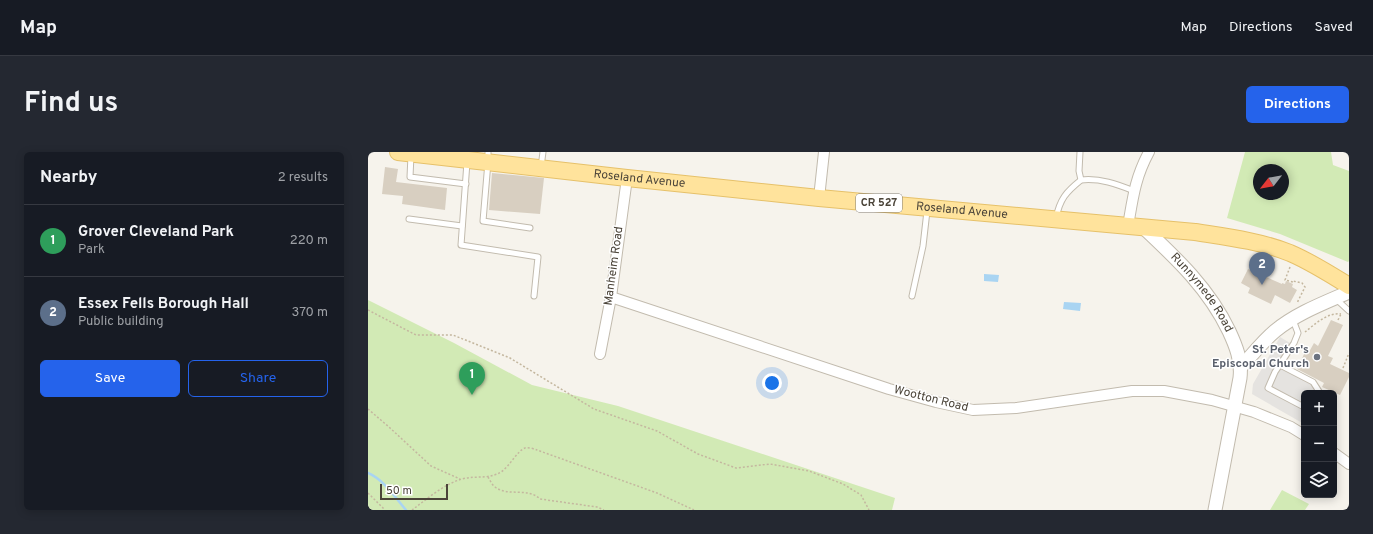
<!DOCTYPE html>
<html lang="en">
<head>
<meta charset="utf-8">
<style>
	body { margin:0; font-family:Overpass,sans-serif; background:#242831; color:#f1f3f6 }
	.controls { position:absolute; right:12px; bottom:12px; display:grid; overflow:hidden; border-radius:6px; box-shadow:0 2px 10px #0003 }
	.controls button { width:36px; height:36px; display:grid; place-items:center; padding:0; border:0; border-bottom:1px solid #363941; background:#171b24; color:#f1f3f6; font:20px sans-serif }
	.compass { position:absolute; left:885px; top:12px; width:36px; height:36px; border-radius:50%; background:#171b24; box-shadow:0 2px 10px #0003; rotate:239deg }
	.scale { position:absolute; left:12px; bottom:10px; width:68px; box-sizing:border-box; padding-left:4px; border:2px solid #4b4439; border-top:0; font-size:11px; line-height:14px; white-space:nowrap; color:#4b4439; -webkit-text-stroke:3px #fff; paint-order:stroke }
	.you { position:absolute; left:404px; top:231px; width:14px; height:14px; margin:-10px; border:3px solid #fff; border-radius:50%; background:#1a73e8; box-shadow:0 0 0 6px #1a73e833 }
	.badge { display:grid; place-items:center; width:26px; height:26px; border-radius:50%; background:#2563eb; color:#fff; font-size:13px; font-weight:700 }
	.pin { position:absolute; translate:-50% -33px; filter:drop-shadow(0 1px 2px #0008) }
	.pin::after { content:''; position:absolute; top:21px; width:14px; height:12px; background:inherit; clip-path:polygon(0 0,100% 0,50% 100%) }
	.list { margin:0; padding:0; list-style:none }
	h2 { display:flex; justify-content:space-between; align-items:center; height:52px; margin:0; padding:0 16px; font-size:17px }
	h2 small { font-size:13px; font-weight:400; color:#9ea1a6 }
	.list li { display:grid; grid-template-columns:26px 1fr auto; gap:12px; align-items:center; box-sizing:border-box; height:72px; padding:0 16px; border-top:1px solid #363941 }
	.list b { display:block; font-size:15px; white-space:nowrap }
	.list p { margin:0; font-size:13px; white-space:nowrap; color:#9ea1a6 }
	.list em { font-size:13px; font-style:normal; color:#9ea1a6 }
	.actions { display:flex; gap:8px; padding:12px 16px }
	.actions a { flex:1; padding:9px 0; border:1px solid #2563eb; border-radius:6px; text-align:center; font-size:14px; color:#2563eb }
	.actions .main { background:#2563eb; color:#fff }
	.icon { flex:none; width:22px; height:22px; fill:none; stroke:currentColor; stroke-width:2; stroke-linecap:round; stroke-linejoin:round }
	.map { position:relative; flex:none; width:981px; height:358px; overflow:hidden; border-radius:6px }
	header { display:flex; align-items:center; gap:24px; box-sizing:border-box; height:56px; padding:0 20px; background:#171b24; border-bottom:1px solid #363941 }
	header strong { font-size:19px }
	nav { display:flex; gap:22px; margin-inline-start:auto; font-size:14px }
	.intro { display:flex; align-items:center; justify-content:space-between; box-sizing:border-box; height:96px; padding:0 24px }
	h1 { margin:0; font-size:28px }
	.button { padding:10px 18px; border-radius:6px; background:#2563eb; color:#fff; font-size:14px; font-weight:700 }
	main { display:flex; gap:24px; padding:0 24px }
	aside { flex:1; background:#171b24; border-radius:6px; box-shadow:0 2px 10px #0003 }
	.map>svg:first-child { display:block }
	.green { fill:#d2eab5; fill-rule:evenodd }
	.parking { fill:#e5e3e0 }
	.water { fill:#a9d4f2 }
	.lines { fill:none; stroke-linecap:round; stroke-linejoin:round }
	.stream { stroke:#a9d4f2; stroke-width:2.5 }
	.building { fill:#d8cfc1 }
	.service-casing { stroke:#c2bbae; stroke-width:7 }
	.minor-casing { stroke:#c2bbae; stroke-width:12 }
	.tertiary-casing { stroke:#c2bbae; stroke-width:15 }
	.primary-casing { stroke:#e6c16a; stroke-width:18 }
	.path { stroke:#c4b79f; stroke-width:1.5; stroke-dasharray:2 2; stroke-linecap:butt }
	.service { stroke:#fff; stroke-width:5 }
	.minor { stroke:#fff; stroke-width:10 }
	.tertiary { stroke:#fff; stroke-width:13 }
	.primary { stroke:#ffe39c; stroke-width:16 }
	.worship-dot { fill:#6b7280; stroke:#fff; stroke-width:1.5 }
	.labels { text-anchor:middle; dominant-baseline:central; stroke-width:3; stroke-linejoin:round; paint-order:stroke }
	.shield { fill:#fff; stroke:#817c74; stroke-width:1 }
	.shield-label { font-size:11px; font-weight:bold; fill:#4b4439 }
	.street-label { font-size:12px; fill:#4b4439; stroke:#fff }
	.worship-label { font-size:12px; font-weight:bold; fill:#5b616d; stroke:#fff; text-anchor:end }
</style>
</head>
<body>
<header>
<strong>Map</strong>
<nav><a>Map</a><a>Directions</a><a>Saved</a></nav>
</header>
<div class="intro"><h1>Find us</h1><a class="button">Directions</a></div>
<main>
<aside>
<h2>Nearby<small>2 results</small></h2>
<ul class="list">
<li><span class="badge" style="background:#2e9e5b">1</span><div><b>Grover Cleveland Park</b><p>Park</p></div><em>220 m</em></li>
<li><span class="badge" style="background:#5c6f8a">2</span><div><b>Essex Fells Borough Hall</b><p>Public building</p></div><em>370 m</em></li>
</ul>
<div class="actions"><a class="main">Save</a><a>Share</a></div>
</aside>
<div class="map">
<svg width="981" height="358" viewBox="0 0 981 358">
	<rect width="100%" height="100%" fill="#f6f3ec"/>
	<!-- green -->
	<g class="green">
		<path d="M877,0H963L965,13L981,19V109L980,110L912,82L859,66ZM891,18H915V42H891Z"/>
		<path d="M0,148L86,191L164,233L250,254L527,346L524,358H0Z"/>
		<path d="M914,338L941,352L937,358H902Z"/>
	</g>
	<!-- parking -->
	<path class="parking" d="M912,185L922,191L910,213L952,237L949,241H936V272L884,242L885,232Z"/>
	<!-- water -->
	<g class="water">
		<path d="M616,122L631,123L630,130L616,129Z"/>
		<path d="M696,150L713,151L712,159L695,157Z"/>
	</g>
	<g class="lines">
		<!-- stream -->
		<path class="stream" d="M0,321C16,328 27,345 38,358"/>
	</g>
	<!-- building -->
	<g class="building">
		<path d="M17,15L30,17L28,30L79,36L77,58L34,52L35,44L14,42Z"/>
		<path d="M124,21L176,26L172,62L121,58Z"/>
		<path d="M880,117L914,132V131L917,132L918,129L925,132L924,135L929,138L922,151L907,143L903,152L880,141L882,136L873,131Z"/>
		<path d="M963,168L975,173L960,204L965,206L962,212L981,221V225L972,243L954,235L956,231L929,217L938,198L941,200L946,191L950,194Z"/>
	</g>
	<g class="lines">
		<defs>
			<g id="service">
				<path d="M120,0V10L115,69L162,76"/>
				<path d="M712,0L711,19L713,28"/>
				<path d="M43,3L42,25L98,32"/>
				<path d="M99,10L93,93L170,105L166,144"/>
				<path d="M173,15L175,0"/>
				<path d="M688,66C692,47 698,40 713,28C732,26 749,32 766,39"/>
				<path d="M41,67L94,74"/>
				<path d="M544,144L555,94L559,59"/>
				<path d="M967,146L981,159"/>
				<path d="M925,168L930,181L926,191L907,220L900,236L936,255"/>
				<path d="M912,213L945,230L952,241"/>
			</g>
			<g id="minor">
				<path d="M451,46L456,0"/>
				<path d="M760,74C765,45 767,26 781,0"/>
				<path d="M243,145L521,237L568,250L605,258L648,256L764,239H796L844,248L886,260L923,275L936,283"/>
				<path d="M232,202L243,145L259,26"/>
				<path d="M966,301L981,312"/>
			</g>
			<g id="tertiary">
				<path id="s1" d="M776,76C809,107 841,137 861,179C868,194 874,209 872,226L847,358"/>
				<path d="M873,215C884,203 895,189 907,179C929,161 956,151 981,140"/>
			</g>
			<g id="primary">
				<path id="s2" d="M30,0L259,26L451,46L827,80C859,85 892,89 922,101C943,110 962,122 981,134"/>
			</g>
		</defs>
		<!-- service casing -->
		<use href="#service" class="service-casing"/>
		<!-- minor casing -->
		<use href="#minor" class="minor-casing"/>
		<!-- tertiary casing -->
		<use href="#tertiary" class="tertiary-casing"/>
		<!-- primary casing -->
		<use href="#primary" class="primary-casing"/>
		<!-- path -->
		<g class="path">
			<path d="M922,115L917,128L925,130V129L934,131L937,135L929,151"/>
			<path d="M0,158L48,183H85L142,206L226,257L289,279L330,302L368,316L402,312L441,319L475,332L493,343L501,358"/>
			<path d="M970,168L973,162"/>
			<path d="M937,180C947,172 960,160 973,162"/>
			<path d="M975,216L981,201"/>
			<path d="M0,257L21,275L63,314L92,327"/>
			<path d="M120,325C122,328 124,333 127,335C140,345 160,335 172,347L229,355L236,358"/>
			<path d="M0,341L17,358"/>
			<path d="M44,358C59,347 76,332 94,327C108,323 119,328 133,320C142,314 149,299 157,296C161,295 166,297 169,298L289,341L326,358"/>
		</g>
		<!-- service -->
		<use href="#service" class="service"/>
		<!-- minor -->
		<use href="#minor" class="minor"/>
		<!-- tertiary -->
		<use href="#tertiary" class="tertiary"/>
		<!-- primary -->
		<use href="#primary" class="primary"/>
	</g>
	<!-- markers -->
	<circle class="worship-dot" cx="949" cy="205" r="4"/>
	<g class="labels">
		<!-- shield labels -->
		<rect class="shield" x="488" y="42" width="46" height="18" rx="3"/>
		<g class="shield-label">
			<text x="511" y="51">CR 527</text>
		</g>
		<!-- street labels -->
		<g class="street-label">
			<text stroke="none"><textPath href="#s2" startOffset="243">Roseland Avenue</textPath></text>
			<text stroke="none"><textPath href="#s2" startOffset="567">Roseland Avenue</textPath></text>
			<text transform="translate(246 114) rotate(-82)">Manheim Road</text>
			<text stroke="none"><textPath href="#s1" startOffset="87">Runnymede Road</textPath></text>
			<text transform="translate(563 247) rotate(14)">Wootton Road</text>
		</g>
		<!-- worship labels -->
		<g class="worship-label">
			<text x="941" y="198">St. Peter's<tspan x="941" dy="14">Episcopal Church</tspan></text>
		</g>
	</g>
</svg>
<div class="controls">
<button>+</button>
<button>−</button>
<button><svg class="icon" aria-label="layers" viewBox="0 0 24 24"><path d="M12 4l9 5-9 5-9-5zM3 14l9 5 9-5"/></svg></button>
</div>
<svg class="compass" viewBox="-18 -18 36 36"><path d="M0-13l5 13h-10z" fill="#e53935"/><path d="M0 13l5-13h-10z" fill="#9ea1a6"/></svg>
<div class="scale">50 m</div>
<div class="you"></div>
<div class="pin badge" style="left:104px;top:243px;background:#2e9e5b">1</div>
<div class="pin badge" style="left:894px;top:133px;background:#5c6f8a">2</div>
</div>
</main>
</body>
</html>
